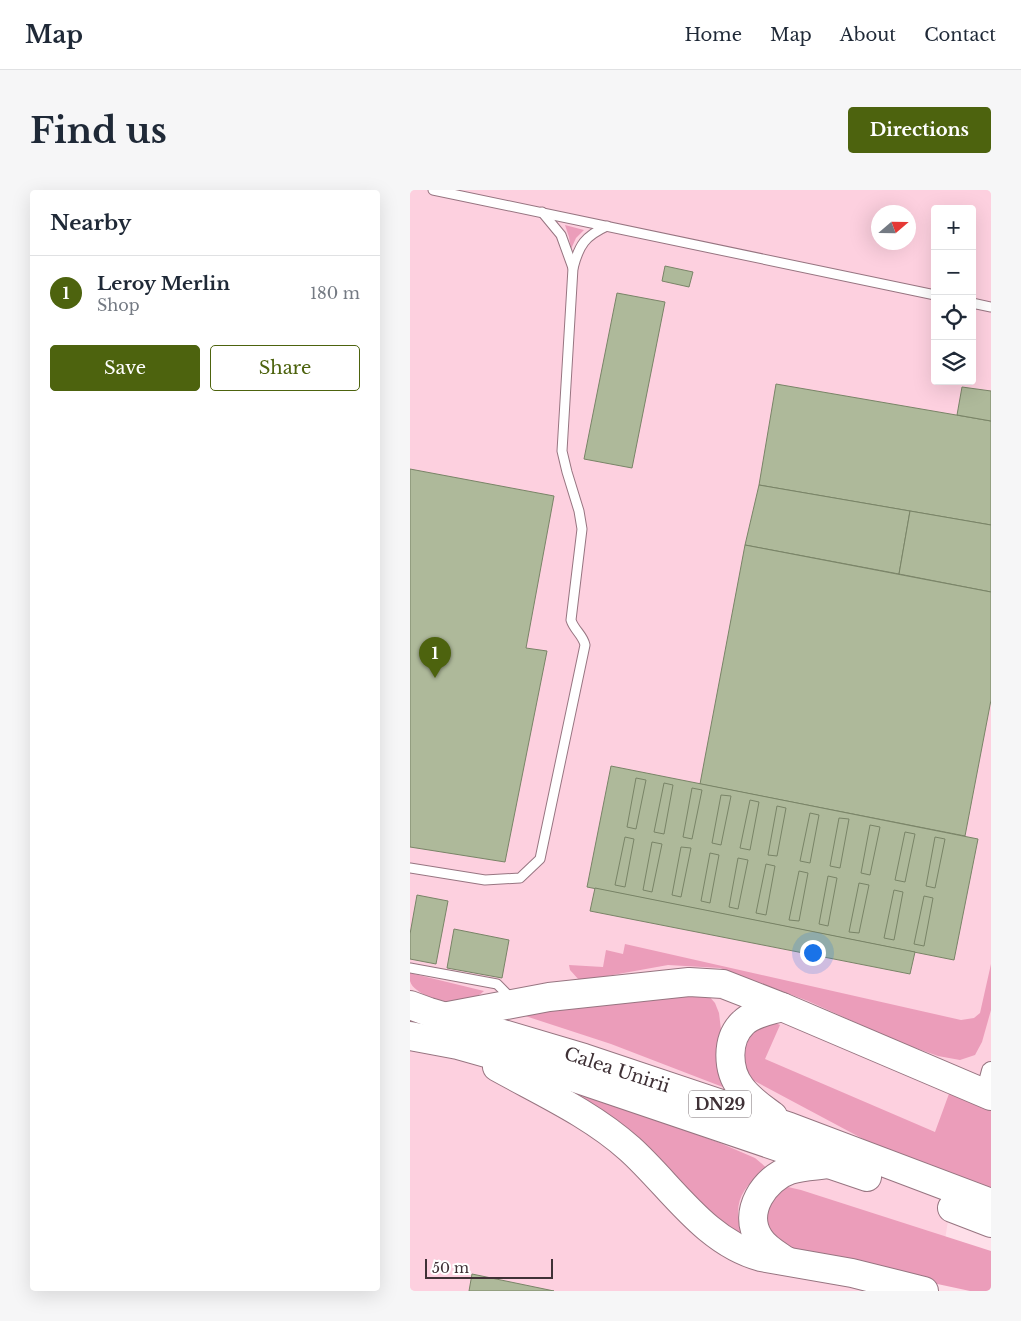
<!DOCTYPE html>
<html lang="en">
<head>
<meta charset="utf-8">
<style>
	body { margin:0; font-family:"Libre Baskerville",serif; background:#f6f6f7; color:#1f2937 }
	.controls { position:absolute; right:15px; top:15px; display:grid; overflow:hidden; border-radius:5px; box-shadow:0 5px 20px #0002 }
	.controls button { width:45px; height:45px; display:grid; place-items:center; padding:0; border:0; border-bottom:1px solid #e0e1e3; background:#fff; color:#1f2937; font:25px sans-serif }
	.compass { position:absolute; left:461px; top:15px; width:45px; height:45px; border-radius:50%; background:#fff; box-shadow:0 5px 20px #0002; rotate:70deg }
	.scale { position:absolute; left:15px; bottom:12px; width:128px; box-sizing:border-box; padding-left:5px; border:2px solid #3f3136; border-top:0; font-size:14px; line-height:18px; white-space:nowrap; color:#3f3136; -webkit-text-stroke:4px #fff; paint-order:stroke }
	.you { position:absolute; left:402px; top:762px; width:18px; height:18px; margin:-12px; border:4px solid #fff; border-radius:50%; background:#1a73e8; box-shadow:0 0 0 8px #1a73e833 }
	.badge { display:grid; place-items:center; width:32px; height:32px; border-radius:50%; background:#4d630e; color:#fff; font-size:16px; font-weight:700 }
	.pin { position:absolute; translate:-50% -41px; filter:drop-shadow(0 1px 2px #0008) }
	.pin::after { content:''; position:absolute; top:26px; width:18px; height:15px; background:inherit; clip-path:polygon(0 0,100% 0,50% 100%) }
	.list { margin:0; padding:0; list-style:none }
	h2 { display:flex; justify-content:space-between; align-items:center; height:65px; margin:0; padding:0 20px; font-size:21px }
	h2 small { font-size:16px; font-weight:400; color:#747a83 }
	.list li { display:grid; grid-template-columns:32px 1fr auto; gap:15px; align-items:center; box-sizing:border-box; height:75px; padding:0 20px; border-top:1px solid #e0e1e3 }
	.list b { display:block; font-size:19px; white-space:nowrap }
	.list p { margin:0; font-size:16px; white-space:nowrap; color:#747a83 }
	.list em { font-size:16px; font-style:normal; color:#747a83 }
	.actions { display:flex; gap:10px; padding:15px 20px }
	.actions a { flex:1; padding:11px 0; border:1px solid #4d630e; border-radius:5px; text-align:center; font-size:18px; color:#4d630e }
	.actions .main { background:#4d630e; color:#fff }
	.icon { flex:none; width:28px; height:28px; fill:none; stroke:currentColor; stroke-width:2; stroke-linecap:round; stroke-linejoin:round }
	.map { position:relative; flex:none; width:581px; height:1101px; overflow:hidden; border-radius:5px }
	header { display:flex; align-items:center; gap:30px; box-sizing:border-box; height:70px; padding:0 25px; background:#fff; border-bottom:1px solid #e0e1e3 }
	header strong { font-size:24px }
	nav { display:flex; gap:28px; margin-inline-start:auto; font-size:18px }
	.intro { display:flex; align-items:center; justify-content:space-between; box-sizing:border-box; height:120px; padding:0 30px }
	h1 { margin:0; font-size:35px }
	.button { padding:12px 22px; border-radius:5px; background:#4d630e; color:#fff; font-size:18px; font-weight:700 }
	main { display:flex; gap:30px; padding:0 30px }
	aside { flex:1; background:#fff; border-radius:5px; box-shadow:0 5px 20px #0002 }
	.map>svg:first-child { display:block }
	.built { fill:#fdd0df; fill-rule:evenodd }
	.green { fill:#eb9dba }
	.building { fill:#aeb99a; stroke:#798467 }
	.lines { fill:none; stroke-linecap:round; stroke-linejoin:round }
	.service-casing { stroke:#977581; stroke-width:11 }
	.minor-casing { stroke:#977581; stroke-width:20 }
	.primary-casing { stroke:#977581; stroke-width:30 }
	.service { stroke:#fff; stroke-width:9 }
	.minor { stroke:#fff; stroke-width:18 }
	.primary { stroke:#fff; stroke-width:28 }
	.labels { text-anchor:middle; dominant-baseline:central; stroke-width:5; stroke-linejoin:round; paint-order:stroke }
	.shield { fill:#fff; stroke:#796f72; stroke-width:1 }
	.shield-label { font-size:16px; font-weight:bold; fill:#3f3136 }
	.street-label { font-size:18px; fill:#3f3136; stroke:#fff }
</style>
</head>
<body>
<header>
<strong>Map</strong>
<nav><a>Home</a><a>Map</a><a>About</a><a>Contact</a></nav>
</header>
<div class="intro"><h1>Find us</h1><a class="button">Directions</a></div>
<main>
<aside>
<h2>Nearby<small></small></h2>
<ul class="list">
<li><span class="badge">1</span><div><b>Leroy Merlin</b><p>Shop</p></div><em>180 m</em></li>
</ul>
<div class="actions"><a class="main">Save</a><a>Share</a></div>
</aside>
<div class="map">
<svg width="581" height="1101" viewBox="0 0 581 1101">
	<rect width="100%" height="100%" fill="#fedfe9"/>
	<!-- built -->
	<path class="built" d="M0,0H581V920L552,941L527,1101H0ZM525,19H562V191H525ZM468,22H498V52H468Z"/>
	<!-- green -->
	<g class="green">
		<path d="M155,35L174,40L166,48L161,59L159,47Z"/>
		<path d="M215,754L551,830L564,828L570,823L581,774V820L572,852L565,865L550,870L528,866L489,852L398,811L310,778L258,775L175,790H169L160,780L159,775L193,777L196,760L213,764Z"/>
		<path d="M0,783L74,801C58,817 25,814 7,800C4,798 1,795 0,791C0,789 0,786 0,783Z"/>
		<path d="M298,805L305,813L309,823L318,899L201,854L100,821L207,808Z"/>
		<path d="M363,832L370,835L355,869L525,942L540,901L581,919V1003L470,958L339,888L335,883L331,861L342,840Z"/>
		<path d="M169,903H173L310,953L345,968L358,979C328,998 321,1018 335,1050L317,1041L165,908L166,904Z"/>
		<path d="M378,997L391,1000L581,1061V1101H560L374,1061L365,1056L352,1017L366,999Z"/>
	</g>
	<!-- building -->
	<g class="building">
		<path d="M255,76L283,82L279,97L252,91Z"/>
		<path d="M207,103L255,112L222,278L174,269Z"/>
		<path d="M366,194L581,231V335L349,295Z"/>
		<path d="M552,197L581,201V231L547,225Z"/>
		<path d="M0,279L144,306L116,458L137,461L95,672L0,657Z"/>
		<path d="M349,295L500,321L489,384L335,355Z"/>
		<path d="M500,321L581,335V402L489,384Z"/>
		<path d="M335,355L581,402V510L555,646L290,594Z"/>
		<path d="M201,576L568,649L544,770L177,697Z"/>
		<path d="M226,588L236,590L226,639L217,637Z"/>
		<path d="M254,593L263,595L254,644L244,642Z"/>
		<path d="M282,598L292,600L282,649L273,647Z"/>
		<path d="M311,605L321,606L311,655L302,653Z"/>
		<path d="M340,610L349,612L340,660L330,658Z"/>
		<path d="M367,616L376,618L367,666L358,665Z"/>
		<path d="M400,623L409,625L400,673L390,671Z"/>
		<path d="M429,628L439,629L430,678L420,676Z"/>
		<path d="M460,635L470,637L460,685L451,683Z"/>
		<path d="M495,642L505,644L495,692L485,690Z"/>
		<path d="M215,647L224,649L215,697L205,695Z"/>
		<path d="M525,647L535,649L525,698L516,696Z"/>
		<path d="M242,652L252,654L242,702L233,700Z"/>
		<path d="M271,657L281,658L271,707L262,705Z"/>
		<path d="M300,663L309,665L300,713L291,711Z"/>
		<path d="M328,668L338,670L328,719L319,717Z"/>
		<path d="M356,674L365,676L356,725L346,723Z"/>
		<path d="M389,681L398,683L389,731L379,730Z"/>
		<path d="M418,686L427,688L418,736L409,734Z"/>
		<path d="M449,693L459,695L449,743L439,742Z"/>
		<path d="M185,698L505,762L500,784L180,721Z"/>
		<path d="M484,700L493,702L484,750L474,748Z"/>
		<path d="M7,705L38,711L26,774L0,769V744Z"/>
		<path d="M514,706L523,708L514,756L504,754Z"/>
		<path d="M44,739L99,750L92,788L37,778Z"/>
		<path d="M62,1084L144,1101H59Z"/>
	</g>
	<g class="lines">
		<defs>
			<g id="service">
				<path d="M23,0L525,105"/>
				<path d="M132,22L151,45L163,78"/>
				<path d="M562,113L581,117"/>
				<path d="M0,678L75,690L110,688L130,669L175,455C173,445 164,440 161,430L172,339L169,321L157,282L152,261L163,78C169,55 175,46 197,36"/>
				<path d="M0,778L87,794L102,809"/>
			</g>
			<path id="minor" d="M575,903L581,881"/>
			<g id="primary">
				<path d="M0,815L19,822L174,868L380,937L581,1013"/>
				<path d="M38,826L139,807L279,792L313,794L372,817L581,906"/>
				<path d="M0,846L48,855L165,888L457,987"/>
				<path d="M87,877C132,902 181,924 220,959C261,996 295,1052 351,1067L442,1083L514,1101"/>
				<path d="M363,926C351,917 340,910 331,898C317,880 316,849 333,833C343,823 359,821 372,817"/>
				<path d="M542,1018L581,1033"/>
				<path d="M375,1070C366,1064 355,1058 349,1048C332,1022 355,988 380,980C393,976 406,976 419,974"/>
			</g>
		</defs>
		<!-- service casing -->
		<use href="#service" class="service-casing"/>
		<!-- minor casing -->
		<use href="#minor" class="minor-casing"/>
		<!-- primary casing -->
		<use href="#primary" class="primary-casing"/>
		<!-- service -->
		<use href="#service" class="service"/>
		<!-- minor -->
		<use href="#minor" class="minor"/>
		<!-- primary -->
		<use href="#primary" class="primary"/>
	</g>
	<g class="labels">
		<!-- shield labels -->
		<rect class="shield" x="279" y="900.5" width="62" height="27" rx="4"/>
		<g class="shield-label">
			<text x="310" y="914">DN29</text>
		</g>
		<!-- street labels -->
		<g class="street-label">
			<text transform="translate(207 880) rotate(18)">Calea Unirii</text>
		</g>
	</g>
</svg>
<div class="controls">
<button>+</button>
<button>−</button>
<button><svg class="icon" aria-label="locate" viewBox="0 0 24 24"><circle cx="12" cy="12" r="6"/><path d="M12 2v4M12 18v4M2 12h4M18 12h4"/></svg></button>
<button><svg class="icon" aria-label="layers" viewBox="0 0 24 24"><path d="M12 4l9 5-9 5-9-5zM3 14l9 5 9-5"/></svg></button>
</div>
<svg class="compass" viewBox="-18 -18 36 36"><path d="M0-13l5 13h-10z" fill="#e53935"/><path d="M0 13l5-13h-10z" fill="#747a83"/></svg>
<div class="scale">50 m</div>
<div class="you"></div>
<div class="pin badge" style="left:25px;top:488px">1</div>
</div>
</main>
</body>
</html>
